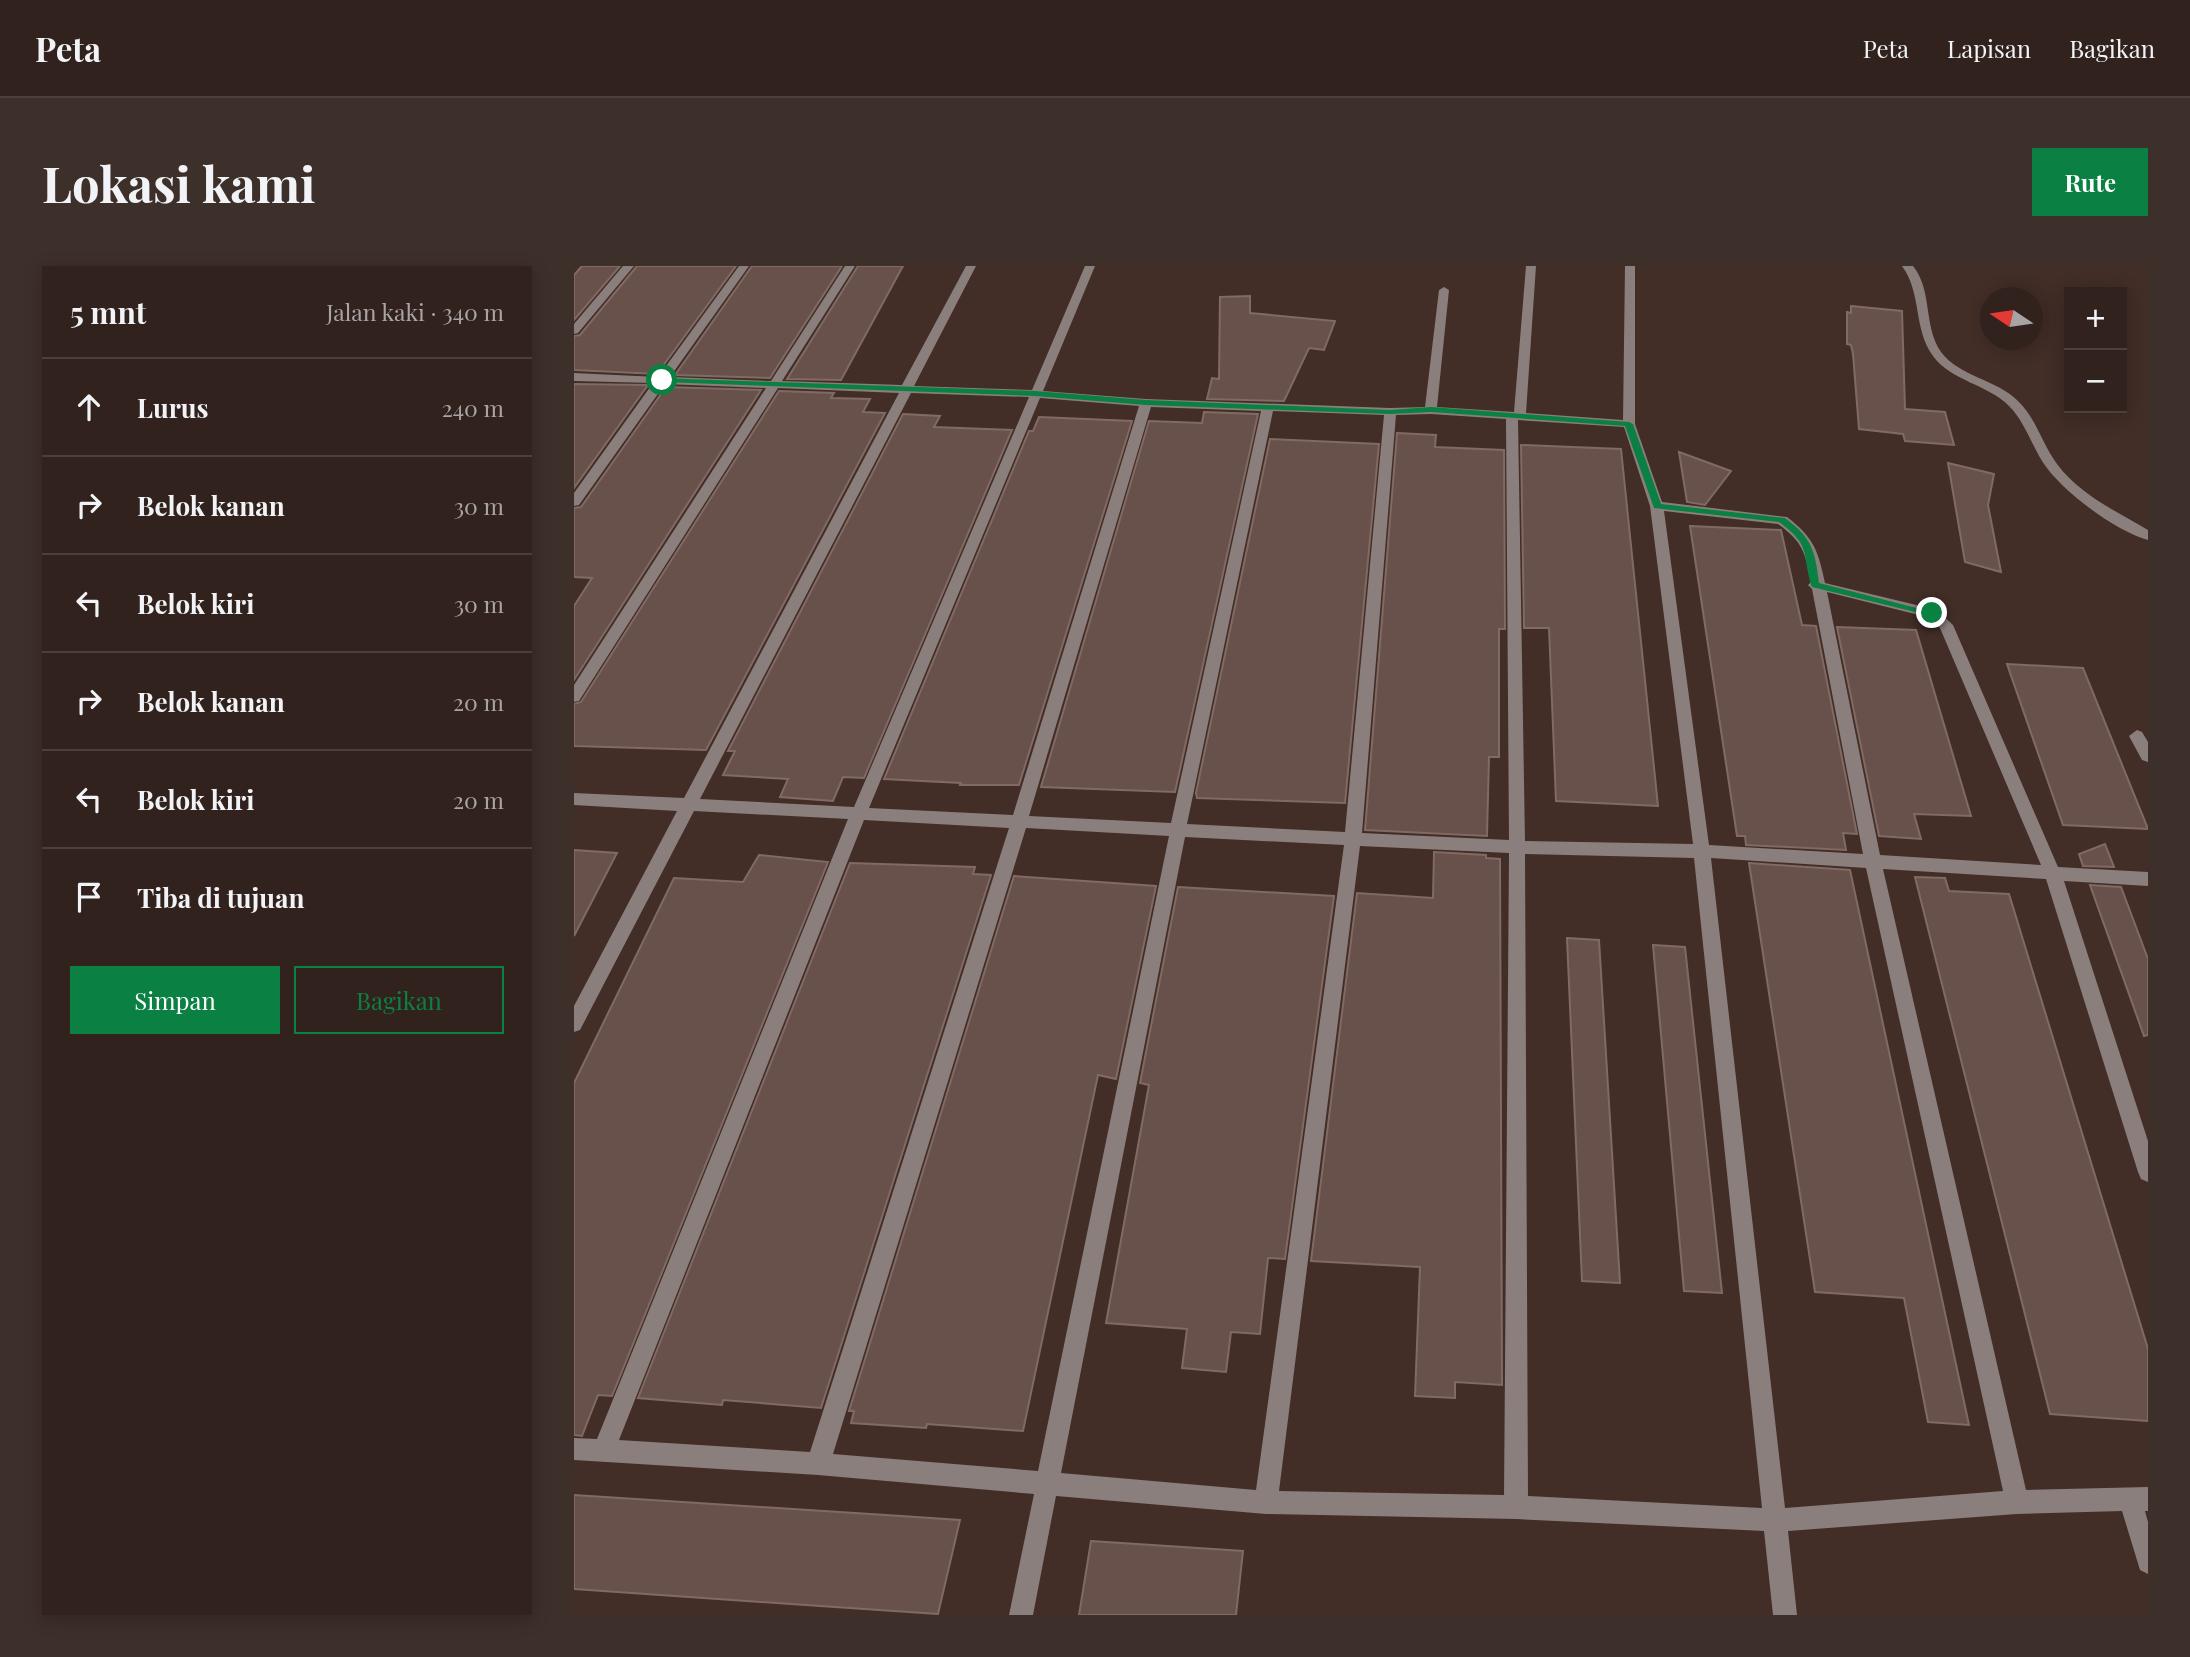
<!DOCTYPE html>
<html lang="id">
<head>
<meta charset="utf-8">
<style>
	body { margin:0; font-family:"Playfair Display",serif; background:#3d2f2a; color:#f1f3f6 }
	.controls { position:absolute; right:21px; top:21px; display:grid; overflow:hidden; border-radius:0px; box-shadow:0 4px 18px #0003 }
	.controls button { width:63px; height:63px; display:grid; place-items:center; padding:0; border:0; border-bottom:2px solid #4d3f3b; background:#32221d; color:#f1f3f6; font:35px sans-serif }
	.compass { position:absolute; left:1406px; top:21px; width:63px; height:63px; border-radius:50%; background:#32221d; box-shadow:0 4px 18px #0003; rotate:283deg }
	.stop { position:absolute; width:21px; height:21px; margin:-16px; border:5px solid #0b8043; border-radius:50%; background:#fff }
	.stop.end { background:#0b8043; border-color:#fff; box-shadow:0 2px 7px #0008 }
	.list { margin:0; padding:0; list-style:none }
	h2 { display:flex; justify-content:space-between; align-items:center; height:91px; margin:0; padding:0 28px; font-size:30px }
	h2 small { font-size:23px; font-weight:400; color:#a8a4a4 }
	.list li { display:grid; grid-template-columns:46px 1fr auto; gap:21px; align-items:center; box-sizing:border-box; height:98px; padding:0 28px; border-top:2px solid #4d3f3b }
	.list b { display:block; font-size:26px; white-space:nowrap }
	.list em { font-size:23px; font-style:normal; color:#a8a4a4 }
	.actions { display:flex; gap:14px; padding:21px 28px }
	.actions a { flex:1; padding:16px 0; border:2px solid #0b8043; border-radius:0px; text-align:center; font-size:24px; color:#0b8043 }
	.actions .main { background:#0b8043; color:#fff }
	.icon { flex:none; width:38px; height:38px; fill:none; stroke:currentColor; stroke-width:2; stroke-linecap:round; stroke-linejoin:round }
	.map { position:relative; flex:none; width:1574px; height:1349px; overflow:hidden; border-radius:0px }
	header { display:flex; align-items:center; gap:42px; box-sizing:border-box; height:98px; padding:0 35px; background:#32221d; border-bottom:2px solid #4d3f3b }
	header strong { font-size:33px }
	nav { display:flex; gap:38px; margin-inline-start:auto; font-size:24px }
	.intro { display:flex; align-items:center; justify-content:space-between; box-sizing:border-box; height:168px; padding:0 42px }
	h1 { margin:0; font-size:49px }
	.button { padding:18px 32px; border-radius:0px; background:#0b8043; color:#fff; font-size:24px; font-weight:700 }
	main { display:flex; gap:42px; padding:0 42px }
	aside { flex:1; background:#32221d; border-radius:0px; box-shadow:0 4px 18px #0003 }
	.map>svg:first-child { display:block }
	.building { fill:#67514a; stroke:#816a63; stroke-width:2 }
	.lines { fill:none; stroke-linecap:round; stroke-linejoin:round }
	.minor { fill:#8a7f7c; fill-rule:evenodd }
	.route { fill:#0b8043 }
</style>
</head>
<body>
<header>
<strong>Peta</strong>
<nav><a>Peta</a><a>Lapisan</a><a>Bagikan</a></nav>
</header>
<div class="intro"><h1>Lokasi kami</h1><a class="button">Rute</a></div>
<main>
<aside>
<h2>5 mnt<small>Jalan kaki · 340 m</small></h2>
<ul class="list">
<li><svg class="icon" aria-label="ahead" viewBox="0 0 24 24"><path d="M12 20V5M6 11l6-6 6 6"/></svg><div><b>Lurus</b></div><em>240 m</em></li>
<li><svg class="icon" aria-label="right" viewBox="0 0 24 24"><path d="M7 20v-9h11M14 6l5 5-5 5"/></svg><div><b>Belok kanan</b></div><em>30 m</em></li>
<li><svg class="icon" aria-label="left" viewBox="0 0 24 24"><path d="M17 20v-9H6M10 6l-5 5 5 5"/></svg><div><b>Belok kiri</b></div><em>30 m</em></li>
<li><svg class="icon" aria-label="right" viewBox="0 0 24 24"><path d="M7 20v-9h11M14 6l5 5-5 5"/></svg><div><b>Belok kanan</b></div><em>20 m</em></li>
<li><svg class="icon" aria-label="left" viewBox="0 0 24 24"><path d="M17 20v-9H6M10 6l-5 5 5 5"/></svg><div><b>Belok kiri</b></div><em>20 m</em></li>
<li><svg class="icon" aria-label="arrive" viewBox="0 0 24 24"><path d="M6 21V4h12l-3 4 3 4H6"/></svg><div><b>Tiba di tujuan</b></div></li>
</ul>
<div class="actions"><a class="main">Simpan</a><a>Bagikan</a></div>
</aside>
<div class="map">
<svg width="1574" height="1349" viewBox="0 0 1574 1349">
	<rect width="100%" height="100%" fill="#422d27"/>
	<!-- building -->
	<g class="building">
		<path d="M8,0H46L0,54V9Z"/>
		<path d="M63,0H162L83,108L0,104V70L6,69Z"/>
		<path d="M178,0H268L196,112L101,109Z"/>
		<path d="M284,0H329L267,114L213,113Z"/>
		<path d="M676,30V47L761,55L750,84L735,82L710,135L633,133L638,112L645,113L646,31Z"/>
		<path d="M1277,40L1328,45L1331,143L1371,146L1380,179L1331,175L1329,168L1285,163L1279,88L1277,79L1273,78V46L1277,47Z"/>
		<path d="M0,118L74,119L0,222Z"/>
		<path d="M92,121L187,124L0,414V340L18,312L0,311V242L7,241Z"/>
		<path d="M205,125L260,127L257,132L296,133L289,146L311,147L132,484L0,480V438L7,436Z"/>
		<path d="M630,146L684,148L601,526L467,521L575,155L628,157Z"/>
		<path d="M329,148L366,150L360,161L438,164L290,512L269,511L259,535L206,531L214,513L149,509L161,485H154Z"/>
		<path d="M465,151L558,155L445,519H386L387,517L310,513L455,165H459Z"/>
		<path d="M823,167L862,169L861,181L930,184L931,363H925V491H915L913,570L791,564Z"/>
		<path d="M696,173L805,178L771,537L623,532L622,527Z"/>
		<path d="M947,179L1047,183L1084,540L982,535L975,362H950Z"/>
		<path d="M1105,186L1157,205L1131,239L1113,236Z"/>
		<path d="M1374,197L1420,208L1414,239L1427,306L1391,296Z"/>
		<path d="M1116,260L1207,264L1228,359L1242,360L1283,568L1269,567L1272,584L1172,579L1171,570H1163Z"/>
		<path d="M1263,361L1342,364L1397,550L1340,548L1347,573L1305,570Z"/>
		<path d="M1433,398L1509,402L1574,563L1489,559Z"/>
		<path d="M1531,578L1540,601L1509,600L1505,588Z"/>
		<path d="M0,584L43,587L0,670Z"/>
		<path d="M860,586L912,589V592L926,593L928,1119L881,1116V1132L841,1130L846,1001L737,995L783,627L859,632Z"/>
		<path d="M185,589L254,596L38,1130L24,1129L8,1170L0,1169V817L100,612L169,616Z"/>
		<path d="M276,597L401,601L399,608L417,609L247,1142L149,1134L148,1139L64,1132Z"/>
		<path d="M1175,597L1276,604L1395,1159L1354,1156L1330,1032L1241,1026Z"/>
		<path d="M440,610L582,620L542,813L524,809L449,1165L353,1158L352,1162L277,1157L280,1145H275Z"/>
		<path d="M1341,611L1371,612L1375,625L1435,628L1574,1083V1155L1476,1148Z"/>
		<path d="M1516,619L1547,621L1574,693V769L1570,770Z"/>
		<path d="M604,621L760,630L711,993L694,992L686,1068L657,1066L652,1106L608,1102L613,1063L532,1057L575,819L566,817Z"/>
		<path d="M993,672L1025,674L1046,1017L1008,1015Z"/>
		<path d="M1079,679L1111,681L1148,1027L1110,1025Z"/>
		<path d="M0,1229L312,1249L386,1254L364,1348L246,1340L0,1323Z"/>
		<path d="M517,1275L669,1285L662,1349H505Z"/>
	</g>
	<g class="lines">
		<!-- minor -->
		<g class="minor">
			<path d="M49,0H60L4,67L0,68V58Z"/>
			<path d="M165,0H175L96,111L197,115L271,0H281L208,115L328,119L392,0H402L340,120L458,124L511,0H521L469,125L572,133L816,142L851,141L865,24L870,21L875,24L863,141L940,146L952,0H962L952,147L1049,154L1051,0H1061V158L1088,236L1213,251C1240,272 1244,284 1251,317L1363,344L1379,359L1484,601L1574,606V620L1490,615L1574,875V916L1567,913L1564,906L1472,613L1309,603L1452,1224L1574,1221V1245H1571L1574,1256V1308L1566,1304L1548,1245L1443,1248L1214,1265L1223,1349H1199L1190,1265L942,1253L692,1248L482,1230L459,1349H435L460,1228L244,1209L0,1194V1172L23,1173L274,553L120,545L6,764L0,766V740L103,545L0,539V527L110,532L325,127L204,122L5,435L0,436V419L192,122L91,118L5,239L0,240V227L79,117L0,115V107L84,111ZM337,127L455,131L280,541L126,533ZM466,132L565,140L439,549L295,542ZM577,141L687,145L597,557L455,550ZM699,145L810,149L771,566L613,558ZM857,148L932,153L935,574L788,567L822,149ZM944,154L1050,161L1076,240L1119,578L951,575ZM1090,245L1204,258C1229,276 1231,286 1237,316L1234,319L1238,323L1289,588L1135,579ZM1253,326L1353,351L1366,362L1467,599L1306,589ZM290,554L435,562L236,1186L45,1174ZM452,562L595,570L464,1205L259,1188ZM611,571L770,579L682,1224L487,1207ZM786,580L935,587L930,1229L705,1225ZM951,588L1120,592L1188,1242L954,1230ZM1137,592L1292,602L1429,1225L1211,1242Z"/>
			<path d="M1328,0H1339C1359,25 1349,60 1367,86C1386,111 1422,113 1444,135C1462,152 1468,178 1483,198C1506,229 1542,245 1574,264V274C1541,265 1486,224 1468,195C1457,177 1450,155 1435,140C1413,118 1377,115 1359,90C1339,63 1348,27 1328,0Z"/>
			<path d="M1563,464L1568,466L1574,476V496L1568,494L1555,470Z"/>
		</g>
	</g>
	<!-- route -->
	<path class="route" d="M85,112L461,125L572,134L816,144L857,141L1055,156L1059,158L1087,238L1211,252C1238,272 1241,284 1245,317L1362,347L1358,350L1238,321C1227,287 1239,281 1205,256L1080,242L1051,160L857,146L816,148L572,139L461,130L88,116Z"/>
</svg>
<div class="controls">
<button>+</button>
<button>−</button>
</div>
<svg class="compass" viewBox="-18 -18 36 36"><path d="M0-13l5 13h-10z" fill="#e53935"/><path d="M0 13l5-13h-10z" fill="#a8a4a4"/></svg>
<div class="stop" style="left:88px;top:114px"></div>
<div class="stop end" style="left:1358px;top:347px"></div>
</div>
</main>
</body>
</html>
